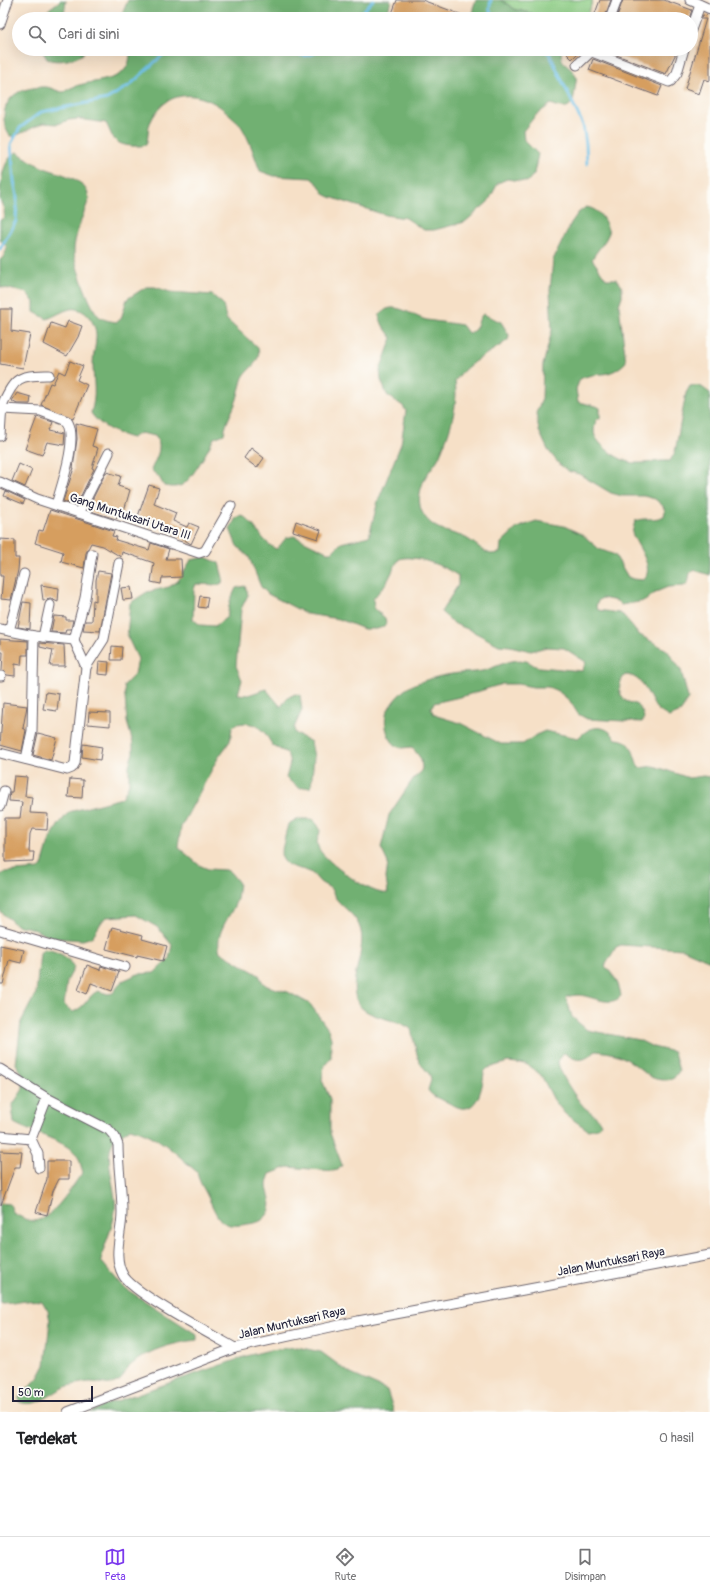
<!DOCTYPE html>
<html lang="id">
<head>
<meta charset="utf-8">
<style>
	body { margin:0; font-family:Pangolin,sans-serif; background:#f6f6f6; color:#202124 }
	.scale { position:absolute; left:12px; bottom:10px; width:81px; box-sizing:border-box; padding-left:4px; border:2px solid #22223b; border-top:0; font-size:11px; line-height:14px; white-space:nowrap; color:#22223b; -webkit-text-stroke:3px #fdfcf7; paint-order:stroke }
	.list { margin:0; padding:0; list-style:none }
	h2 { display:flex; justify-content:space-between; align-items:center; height:52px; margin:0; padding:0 16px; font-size:17px }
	h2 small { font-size:13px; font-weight:400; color:#757577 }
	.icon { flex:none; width:22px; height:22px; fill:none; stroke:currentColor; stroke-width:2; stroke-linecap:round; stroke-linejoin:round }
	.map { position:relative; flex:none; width:710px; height:1412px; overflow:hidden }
	.search { position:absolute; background:#fff; box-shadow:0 4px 16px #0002; left:12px; right:12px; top:12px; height:44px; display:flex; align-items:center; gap:10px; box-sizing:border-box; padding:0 14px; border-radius:22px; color:#757577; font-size:15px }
	.sheet { height:124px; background:#fff }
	nav { display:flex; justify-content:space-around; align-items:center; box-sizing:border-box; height:56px; border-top:1px solid #e0e0e0; background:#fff; font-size:11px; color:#757577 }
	nav a { display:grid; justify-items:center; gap:2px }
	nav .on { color:#7c3aed }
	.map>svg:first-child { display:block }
	.green { fill:#8ccd84; stroke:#577860 }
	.forest { fill:#71b072; stroke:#4a6956 }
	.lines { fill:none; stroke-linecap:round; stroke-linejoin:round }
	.stream { stroke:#6bbfe7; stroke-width:3 }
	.building { fill:#d69e5e }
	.minor-casing { stroke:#6c646c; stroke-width:11 }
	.minor { stroke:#fff; stroke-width:9 }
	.labels { text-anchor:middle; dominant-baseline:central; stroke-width:4; stroke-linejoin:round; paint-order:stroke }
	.street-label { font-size:12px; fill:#22223b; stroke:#fdfcf7 }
</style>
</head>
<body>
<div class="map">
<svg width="710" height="1412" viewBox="0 0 710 1412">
	<rect width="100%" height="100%" fill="#fdfcf7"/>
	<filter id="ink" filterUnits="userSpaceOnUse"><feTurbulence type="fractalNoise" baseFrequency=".025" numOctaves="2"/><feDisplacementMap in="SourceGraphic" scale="8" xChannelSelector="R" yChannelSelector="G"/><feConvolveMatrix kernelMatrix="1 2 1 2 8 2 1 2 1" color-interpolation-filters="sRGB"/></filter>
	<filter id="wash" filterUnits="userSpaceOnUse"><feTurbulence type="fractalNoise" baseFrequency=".012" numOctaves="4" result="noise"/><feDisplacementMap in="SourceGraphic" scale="16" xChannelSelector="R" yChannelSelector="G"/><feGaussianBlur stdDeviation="0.9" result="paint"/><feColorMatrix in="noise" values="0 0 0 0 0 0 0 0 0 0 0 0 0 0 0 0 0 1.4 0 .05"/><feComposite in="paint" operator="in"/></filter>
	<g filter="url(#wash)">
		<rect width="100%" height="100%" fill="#f6e0c7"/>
		<!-- green -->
		<path class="green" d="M501,0H593L586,19H541L531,13L516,10Z"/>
		<!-- forest -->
		<g class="forest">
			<path d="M61,0L66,1L64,15L65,19H41L49,9Z"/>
			<path d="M128,0H391L387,15L388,19H120Z"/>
			<path d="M476,0H501L516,10L531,13L541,19H474L473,8Z"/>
			<path d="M41,49H84L83,54C74,60 58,63 47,59Z"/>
			<path d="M130,49H562C558,67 572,64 576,77C577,81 575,85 575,89C573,107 569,111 551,104L536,115L523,131L524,140L538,154L534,174L527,182L507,179L498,183L488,202L465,222L434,230H424L406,218L385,215L330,197L324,194L319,185L311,178L274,176L260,171C254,155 250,140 241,126C238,121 232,117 228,113C203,91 168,86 151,121C147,128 149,137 146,145C138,147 122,147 115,140C111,136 109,128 106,123L79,119L68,120L58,124L43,123L15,136H10C0,122 2,101 19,92C25,89 36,87 43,87C50,86 57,92 64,92C86,75 133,90 130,49Z"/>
			<path d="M17,152C25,157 33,163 42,167C58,174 87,177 89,199C84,213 73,238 74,253C75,265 89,304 97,314C101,320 110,321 117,322L121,319L127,299L146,287H155L170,292L212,295L223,304L226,319L258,348C262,364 246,368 242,380C240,386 239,393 237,399C233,411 226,421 224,434L214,438C209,448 192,480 182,485C176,488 170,487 164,486L159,477L151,470C156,458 164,447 155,436L140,433L132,438C118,435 98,425 91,413C97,393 93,383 93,364C93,355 96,346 96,337C97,324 85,306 70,309C62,311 55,316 47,319L34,312V302L27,293L0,287V260L4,256L7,247L0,240V220L4,218C5,208 3,208 0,200C0,185 2,159 17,152Z"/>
			<path d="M586,207C600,209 605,220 609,233C605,243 597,250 592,259L606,279H616L622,286V296L619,305L626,362C608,380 599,370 580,379L576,389L578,402L596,406L600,408V418L596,420C595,425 593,431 595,436C601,448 622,463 636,463C646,464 658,460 670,461L675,452L686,393L690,386C700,384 703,388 710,393V575L694,570L690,573L688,583L684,586L668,587L656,592L645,601L621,605L617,601L602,598L598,601L596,606L598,610L619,613L623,615L638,634L667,650L681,670L688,698L681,712L669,717C665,714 659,712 656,708C648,696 643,675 625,675C618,683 617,694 626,701C630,703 635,703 638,706C641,709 643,713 644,718L642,722L587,719L578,714L570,701L558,691L548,687H533L518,684H502L464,696L438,702L434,703L431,708L433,713L437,716L460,723L501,744H523L536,735L545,731L578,738C591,725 605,723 616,739C634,740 632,753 639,768L654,766L689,778L703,776L710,777V961L683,949L621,945L616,947L605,966C614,976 619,982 621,996C611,1008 592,996 579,995C575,995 570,996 566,997L572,1017L587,1030L639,1040L653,1047L674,1052L679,1071L673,1079C648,1084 645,1069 626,1059C617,1053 606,1052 596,1051C583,1062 578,1062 564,1053L558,1061C558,1072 577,1100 585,1108C591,1113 598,1116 601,1124L598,1128L588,1130L565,1114L554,1100L541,1075L526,1064L508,1062L488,1068L484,1072C483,1084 479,1111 461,1108C456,1107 451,1104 447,1102C440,1099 432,1097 428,1090L431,1080L430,1075L419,1062L411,1029C398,1019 368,1018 359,1005C343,980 374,945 356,920C350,911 340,905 335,897C333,894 333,892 331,889C328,886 324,885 320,882C317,879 314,874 310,872C299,867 284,869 281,854L288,824L297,819H312C329,834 312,835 319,849C326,862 373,897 388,893L386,878L388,863L381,848L389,815L413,779L420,773L422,768L421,759L412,747C409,747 405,748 402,748C389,746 382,723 387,712C391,703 402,690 411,686C423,680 439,676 452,674C462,672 473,673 482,671C496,668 511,657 526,661C531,662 534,667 540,667L582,671L586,662L564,648L547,647L531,651L510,646L499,645L470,630L455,624L441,612L458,585V576C447,567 410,552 398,560L387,582L373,599L374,608L385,618L386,623L383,627L377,629H364L339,619L307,614L268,594L261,587L249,557L237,546L230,529L236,518L241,515C255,522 260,540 274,548L277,549L286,538L294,536L327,552H332L341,543L369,536L378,501L401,444L406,411L403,406L387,395L381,380L380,370L392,338L383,326L379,316C392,297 412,317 427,320C439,322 451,323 462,325L468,333C479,331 476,321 483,314L501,322L509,335L508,340C490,354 468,361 455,381C459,406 449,434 439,457C435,465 427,473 424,480C417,497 417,512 432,524C442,532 455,533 466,538C475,543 482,551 491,554L500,553L501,543L517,528L536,521L564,526L583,535L599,549L615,555L628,577L633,579L644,580C655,566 637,547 632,533L635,521C644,517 655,521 664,516L665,511L663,506L655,499L644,496H622L611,493L579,474L568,471L559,464L548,450L539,431L536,413L542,399L543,365L552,330L550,290L553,260L571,223L578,213Z"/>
			<path d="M205,557L219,563L223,578L222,583L218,585L196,584L194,589L193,619L200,625L215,626L227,617L230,601L236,588L245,586L248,595L241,609L236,666L242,680L238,694L248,695L266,689L281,707L287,698L295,694L300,695L302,710L294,728L295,733L311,742L314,757L311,787L299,788L286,778L290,763L287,753L273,746L265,733L256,725L246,723L236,724L232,728L230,741L218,758L181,827L178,847L199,865L208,869L226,870L230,872L239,883C238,888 238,894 237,899C231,917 214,932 220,952L259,975L263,983L267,986L288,992L310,1004L328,1029L331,1038V1058L324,1066L322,1080L330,1099V1133L342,1165L338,1170L333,1171L288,1167L270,1174C269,1177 267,1182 267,1186C268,1196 275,1205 267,1215C262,1222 256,1223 248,1224C220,1229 219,1220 208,1197C204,1188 199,1183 197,1172C175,1153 159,1135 130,1128C126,1132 119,1135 115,1139C101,1156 118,1191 115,1211C113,1229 104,1243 101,1261L123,1287L193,1332L197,1335V1340C173,1343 145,1350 128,1368C124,1373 123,1380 117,1382C108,1387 100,1382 90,1382C84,1382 78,1384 72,1385C53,1389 41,1409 19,1402V1397L38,1378L45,1365L50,1321L48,1311L42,1301C27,1299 14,1304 0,1304V1203L10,1204L13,1213C19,1216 27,1221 33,1221C52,1221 72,1186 83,1172C81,1167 80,1161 78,1157C69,1141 31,1133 14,1123L12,1106L23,1089V1084L22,1073L16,1064L21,1022L36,993L40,953L43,949C55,950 69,956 74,968L67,981L64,1005L73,1012C87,1006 87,996 98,991L108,994L113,993L122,981L138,974L154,973L169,959L172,945L157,927L136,915L107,917L103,920L92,937L83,940L52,938L31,928L16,925L0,911V875L5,872L39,869L42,866L50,839L59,824L69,812L122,798L129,784V765L133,753V743L127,722L124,685L135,674L138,659L127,636L130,603L147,592L169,587L178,581L191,560Z"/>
			<path d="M297,1347L321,1352L351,1374L387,1390L394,1412H90L105,1405L250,1355L270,1350Z"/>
		</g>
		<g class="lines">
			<!-- stream -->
			<g class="stream">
				<path d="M491,0C489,9 488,13 497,19"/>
				<path d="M227,19L241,14L260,19"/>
				<path d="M356,19L373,0"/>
				<path d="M290,49C301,59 310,57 321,49"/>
				<path d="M545,49L550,55L583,125L586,144L587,164"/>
				<path d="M0,249L16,221L17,196L14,181L11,144L20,128L41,112L107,99L130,85L169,49"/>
			</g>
		</g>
		<g id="blocks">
			<!-- building -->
			<g class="building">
				<path d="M397,0H422L473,19H390Z"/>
				<path d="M600,0H611L604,19H593Z"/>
				<path d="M623,0H664L692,10L689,19H616Z"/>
				<path d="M707,14L710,15V81L704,79L699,94L685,89L706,19H701L703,15L706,16Z"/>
				<path d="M562,49H582L572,59Z"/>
				<path d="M601,49H678L666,74Z"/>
				<path d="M593,59L662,86L658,96L589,70Z"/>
				<path d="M0,309H12L11,331L30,334L23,368L0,364Z"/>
				<path d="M68,321L82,326L78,337L67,356L44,344L51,323L65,328Z"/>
				<path d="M70,361L83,366L77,380L87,385L73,419L41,405L50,383L53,384L59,371L65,374Z"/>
				<path d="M17,393L31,397L30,404H17L12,401Z"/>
				<path d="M37,417L53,422L50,430L65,433L64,445L47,442L42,455L25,449Z"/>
				<path d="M76,423L97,429L92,446L98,448L92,468L94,469L76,506L63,501L74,468H73L77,439Z"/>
				<path d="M251,448L264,458L257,468L244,458Z"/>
				<path d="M19,464L32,470L25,487L12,481Z"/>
				<path d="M106,472L121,476L118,486L130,490L122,518L117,516L116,519L87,510Z"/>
				<path d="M149,485L159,488L154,504L176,513L173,521L187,527L189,523L199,527L191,544L170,531L137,519Z"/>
				<path d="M6,491L25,500L23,504L4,496Z"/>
				<path d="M50,510L114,531L112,536L117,537L116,540L149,550L151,543L169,549L166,559H181L182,577L162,578L161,584L151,582L154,563L122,552L121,557L103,546L91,543L86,553L84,568L61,562L63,552L35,543L39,530L43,531Z"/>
				<path d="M296,521L321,530L318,539L293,531Z"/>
				<path d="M0,539L15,540V558H19L18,570L11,600L1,599L3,576H0Z"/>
				<path d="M98,571L111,573L100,631L83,630L85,621H92L93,600L96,601V580Z"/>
				<path d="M41,585L59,588L58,602L51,599L43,600Z"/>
				<path d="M131,587L133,599L123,600L121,588Z"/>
				<path d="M200,596L208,597L206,608L198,607Z"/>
				<path d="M23,602L31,603L30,629L18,627Z"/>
				<path d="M54,616L66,617V620H73L71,629H66L65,633L51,632Z"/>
				<path d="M0,639L28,641V655H22L21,665L15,664V676L7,675L2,670L3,652H0Z"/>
				<path d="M40,643L64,645L65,666H50L53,650L40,647Z"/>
				<path d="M112,646L122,647L121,660H111Z"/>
				<path d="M99,661L109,662L108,675L98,674Z"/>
				<path d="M46,692L59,694L57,711L43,709Z"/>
				<path d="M3,703L27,706L23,728L26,730L22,751L0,745Z"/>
				<path d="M89,712L110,713V726L88,724Z"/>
				<path d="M38,733L57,738L51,760L33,755Z"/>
				<path d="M83,744L102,747L100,760L82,757Z"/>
				<path d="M14,776L27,777L25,796L32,797L30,813L48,814L47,830L32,829L30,834L29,852H34L33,861L5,862V818H20L22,802L9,801L10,792H12Z"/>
				<path d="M70,779L83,780L82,798L68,797Z"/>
				<path d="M112,927L143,935L142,939L167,946L163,961L137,955V957L106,949Z"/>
				<path d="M0,945L24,950L21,963L9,960L3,984H0Z"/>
				<path d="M87,965L100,970L101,966L119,972L112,991L91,983L87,994L78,990Z"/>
				<path d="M0,1151L22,1152L20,1167H15L1,1205Z"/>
				<path d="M47,1161H69V1179H59L53,1191L47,1215L36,1212L47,1179Z"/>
			</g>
		</g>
	</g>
	<g filter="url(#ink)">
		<use href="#blocks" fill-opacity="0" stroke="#6c646c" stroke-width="1"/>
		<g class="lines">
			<defs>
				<g id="minor">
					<path d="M690,0L710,9"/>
					<path d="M610,19L617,0"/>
					<path d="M0,24L8,0"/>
					<path d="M691,30L700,5"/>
					<path d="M592,52L669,82L671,81L677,73L684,49"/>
					<path d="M577,65L594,49"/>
					<path d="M3,403C16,375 20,376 49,375"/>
					<path d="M2,409L41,411L67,421C79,437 61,487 56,505"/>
					<path d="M0,436L2,405"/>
					<path d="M0,482L37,499L199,553L205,551L231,506"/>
					<path d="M79,513L109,453"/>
					<path d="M0,629L34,636L74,640L86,667L75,763L72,768L67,770L0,753"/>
					<path d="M9,631L24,574"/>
					<path d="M43,637L50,605"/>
					<path d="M74,640L85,598L92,554"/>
					<path d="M86,667L104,639L119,563"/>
					<path d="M0,676H1"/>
					<path d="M26,759L32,731L34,636"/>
					<path d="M0,806L4,791"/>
					<path d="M0,930L125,967"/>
					<path d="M0,1069L47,1098L109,1130L115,1137L118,1145C118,1167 122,1190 122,1212C122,1234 112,1255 123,1275C132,1293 214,1336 235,1348L358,1321L710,1255"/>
					<path d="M0,1136L31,1139L47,1098"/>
					<path d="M31,1139L38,1154L39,1168"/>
					<path d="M68,1412L235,1348"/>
				</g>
			</defs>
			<!-- minor casing -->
			<use href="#minor" class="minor-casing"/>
			<!-- minor -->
			<use href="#minor" class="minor"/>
		</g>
	</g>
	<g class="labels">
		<!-- street labels -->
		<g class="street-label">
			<text transform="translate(130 517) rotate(18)">Gang Muntuksari Utara III</text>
			<text transform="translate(611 1262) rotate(-11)">Jalan Muntuksari Raya</text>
			<text transform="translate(292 1323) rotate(-13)">Jalan Muntuksari Raya</text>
		</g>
	</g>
</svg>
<div class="scale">50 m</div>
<div class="search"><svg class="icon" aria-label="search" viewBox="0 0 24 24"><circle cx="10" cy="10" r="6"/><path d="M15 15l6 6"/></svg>Cari di sini</div>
</div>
<section class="sheet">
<h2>Terdekat<small>0 hasil</small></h2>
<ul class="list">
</ul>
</section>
<nav>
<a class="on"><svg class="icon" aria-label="map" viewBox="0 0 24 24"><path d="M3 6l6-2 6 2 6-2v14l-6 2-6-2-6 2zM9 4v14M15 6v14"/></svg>Peta</a>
<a><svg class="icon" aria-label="directions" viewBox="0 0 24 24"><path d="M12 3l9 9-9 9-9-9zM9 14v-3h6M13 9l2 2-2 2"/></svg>Rute</a>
<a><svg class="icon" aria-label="saved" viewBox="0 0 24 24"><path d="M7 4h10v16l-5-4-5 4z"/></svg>Disimpan</a>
</nav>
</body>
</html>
